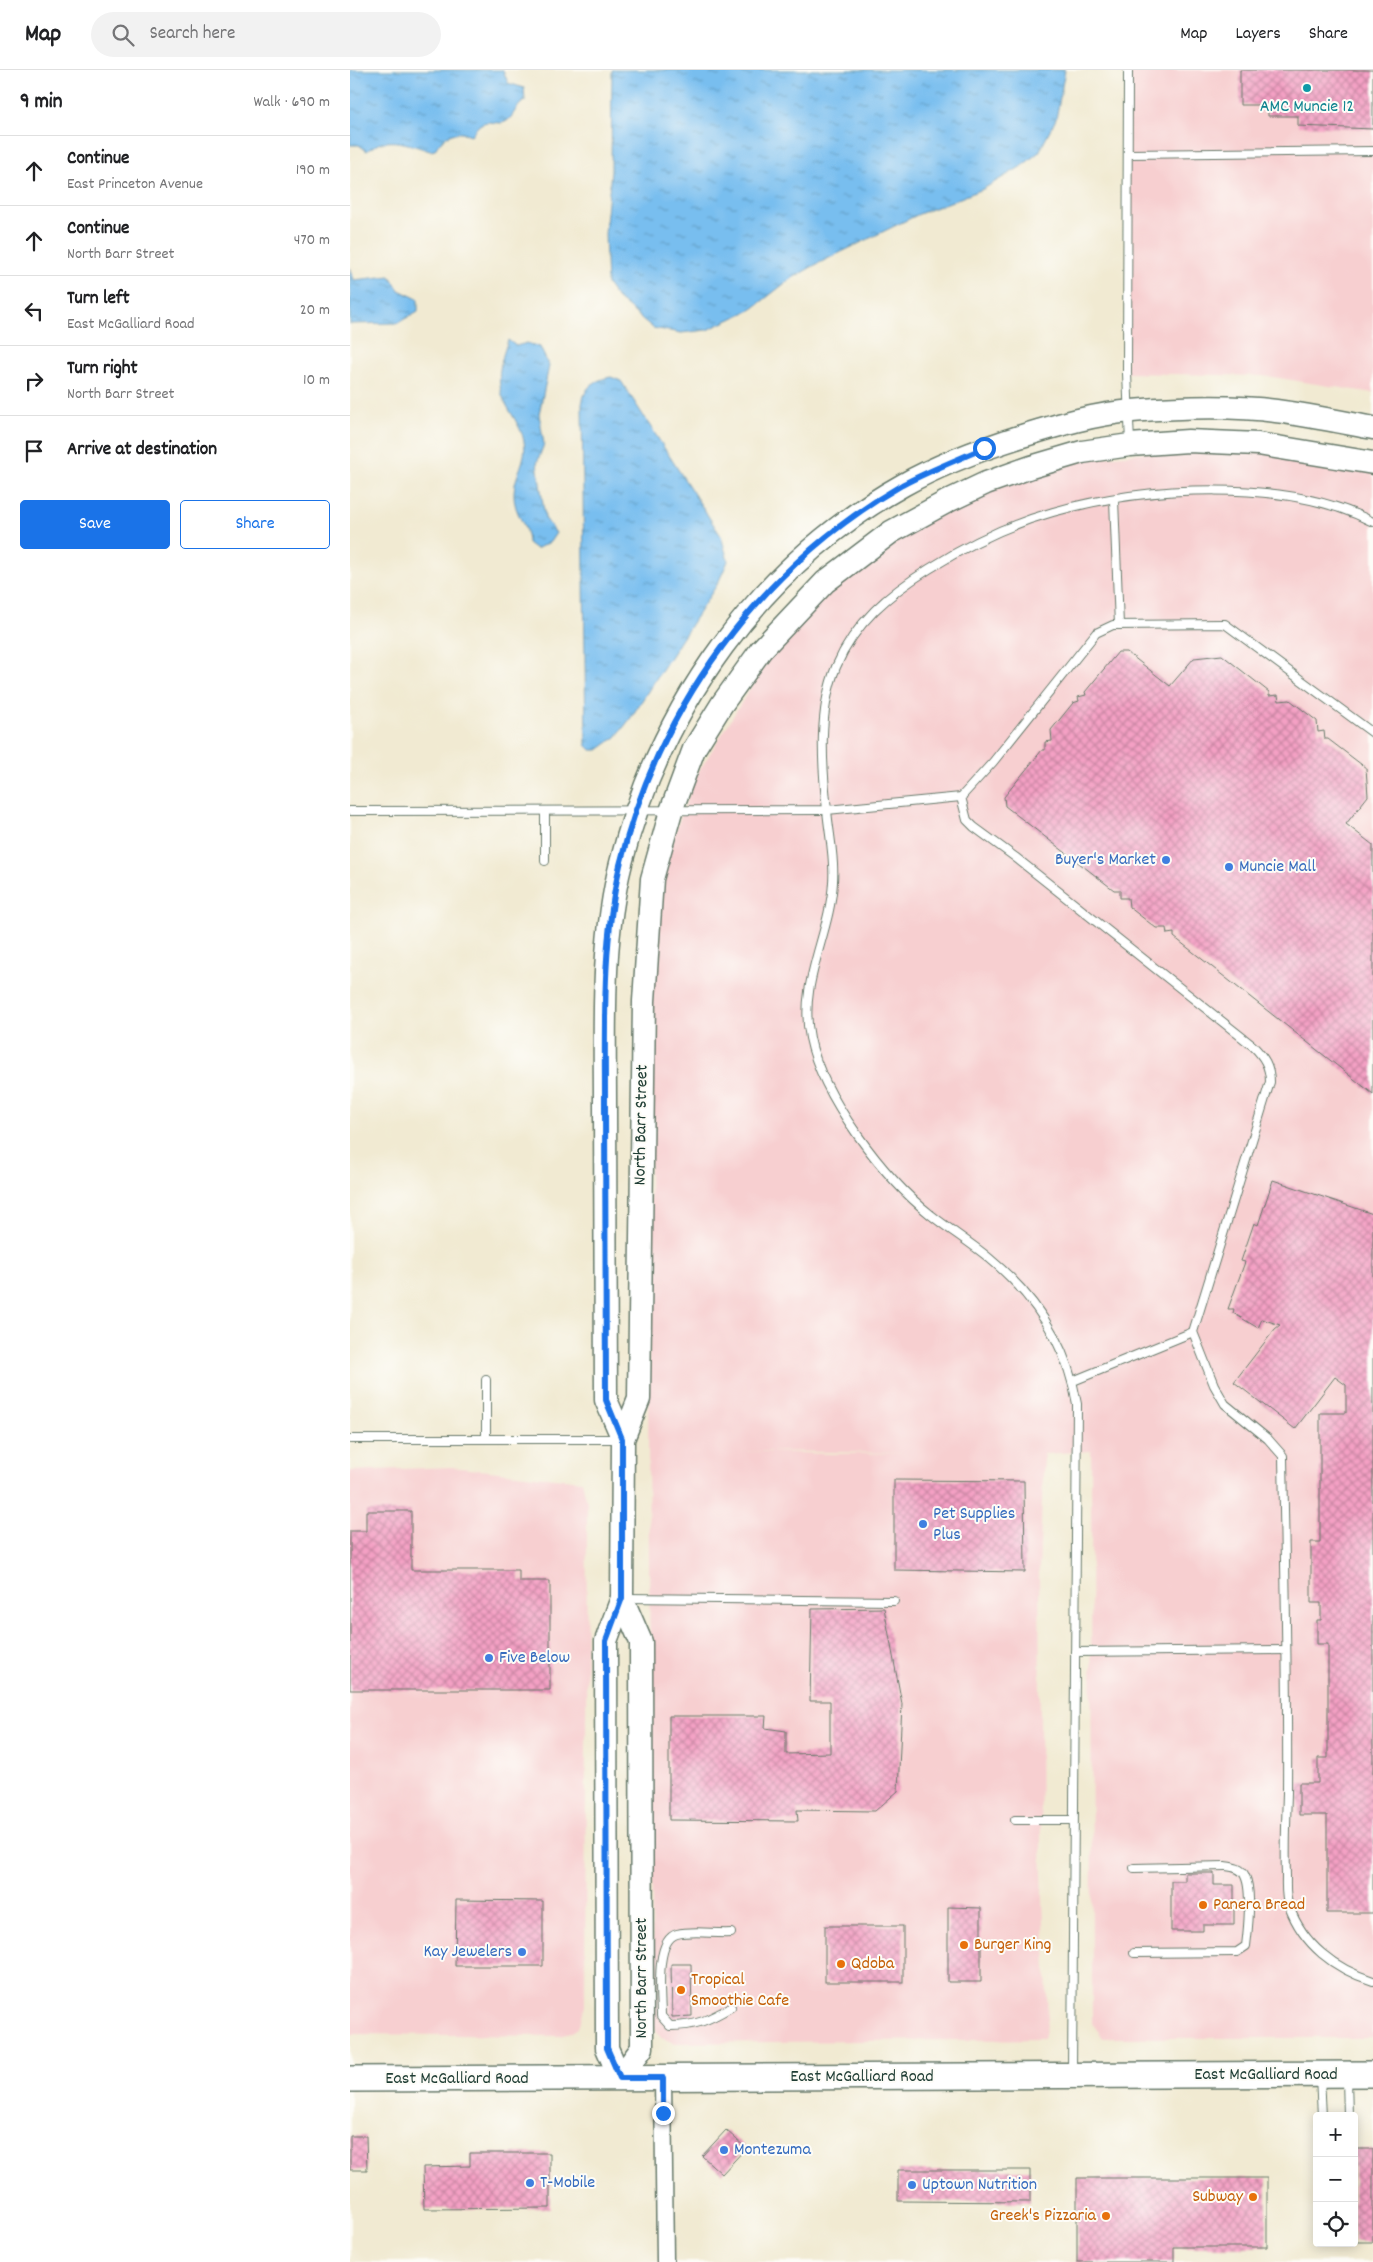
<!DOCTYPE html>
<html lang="en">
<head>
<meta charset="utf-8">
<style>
	body { margin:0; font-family:Dekko,sans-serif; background:#f2f2f2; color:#202124 }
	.controls { position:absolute; right:15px; bottom:15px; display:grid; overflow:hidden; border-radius:5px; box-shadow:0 2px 12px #0003 }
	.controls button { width:45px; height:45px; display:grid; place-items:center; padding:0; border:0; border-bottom:1px solid #e0e0e0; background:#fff; color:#202124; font:25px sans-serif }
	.stop { position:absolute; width:15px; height:15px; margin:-11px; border:4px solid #1a73e8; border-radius:50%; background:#fff }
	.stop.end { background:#1a73e8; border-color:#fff; box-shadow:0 1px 5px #0008 }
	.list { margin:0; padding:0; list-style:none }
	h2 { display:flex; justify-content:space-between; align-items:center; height:65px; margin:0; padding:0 20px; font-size:21px }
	h2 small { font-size:16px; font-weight:400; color:#757577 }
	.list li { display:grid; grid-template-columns:32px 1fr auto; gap:15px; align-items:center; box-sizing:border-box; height:70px; padding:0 20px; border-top:1px solid #e0e0e0 }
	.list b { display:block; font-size:19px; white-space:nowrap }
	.list p { margin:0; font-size:16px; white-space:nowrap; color:#757577 }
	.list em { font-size:16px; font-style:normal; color:#757577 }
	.actions { display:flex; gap:10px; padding:15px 20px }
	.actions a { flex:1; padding:11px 0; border:1px solid #1a73e8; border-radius:5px; text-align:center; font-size:18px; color:#1a73e8 }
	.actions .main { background:#1a73e8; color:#fff }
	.icon { flex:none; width:28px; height:28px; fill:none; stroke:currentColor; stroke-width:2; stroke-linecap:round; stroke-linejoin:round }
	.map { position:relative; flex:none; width:1023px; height:2192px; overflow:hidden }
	header { display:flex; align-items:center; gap:30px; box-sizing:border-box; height:70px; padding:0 25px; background:#fff; border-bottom:1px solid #e0e0e0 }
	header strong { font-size:24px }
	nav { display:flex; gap:28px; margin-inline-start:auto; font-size:18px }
	.search { width:350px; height:45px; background:#f2f2f2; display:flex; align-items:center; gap:12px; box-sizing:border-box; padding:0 18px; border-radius:28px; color:#757577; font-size:19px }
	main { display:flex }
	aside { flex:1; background:#fff }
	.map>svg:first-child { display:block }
	.built { fill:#f7cfd0; fill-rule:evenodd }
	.water { fill:url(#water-ripples); stroke:#4c7e92 }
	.building { fill:url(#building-cross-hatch) }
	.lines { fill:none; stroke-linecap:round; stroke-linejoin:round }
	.lane-casing { stroke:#687a6b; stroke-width:10 }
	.street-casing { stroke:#687a6b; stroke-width:19 }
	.secondary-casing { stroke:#687a6b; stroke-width:25 }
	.primary-casing { stroke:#687a6b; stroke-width:28 }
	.lane { stroke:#fff; stroke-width:8 }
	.street { stroke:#fff; stroke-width:16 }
	.secondary { stroke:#fff; stroke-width:22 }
	.primary { stroke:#fff; stroke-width:25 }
	.route { stroke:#1a73e8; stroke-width:6 }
	.culture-dot { fill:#0f9aa8; stroke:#fdfcf7; stroke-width:2 }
	.shop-dot { fill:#3f7fe0; stroke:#fdfcf7; stroke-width:2 }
	.food-dot { fill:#e8710a; stroke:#fdfcf7; stroke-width:2 }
	.labels { text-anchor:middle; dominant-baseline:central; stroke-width:4; stroke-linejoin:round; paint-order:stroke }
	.culture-label { font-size:18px; fill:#0d838f; stroke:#fdfcf7 }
	.shop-label { font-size:18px; fill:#366cbe; stroke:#fdfcf7; text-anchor:start }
	.street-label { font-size:18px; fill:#1f3d34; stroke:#fdfcf7 }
	.food-label { font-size:18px; fill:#c56008; stroke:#fdfcf7; text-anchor:start }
</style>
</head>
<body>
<header>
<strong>Map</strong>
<div class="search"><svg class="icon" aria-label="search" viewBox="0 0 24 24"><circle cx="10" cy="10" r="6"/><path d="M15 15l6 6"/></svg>Search here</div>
<nav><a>Map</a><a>Layers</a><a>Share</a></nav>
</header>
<main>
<aside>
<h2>9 min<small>Walk · 690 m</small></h2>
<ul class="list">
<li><svg class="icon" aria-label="ahead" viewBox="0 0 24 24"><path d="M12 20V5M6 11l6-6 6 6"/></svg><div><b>Continue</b><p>East Princeton Avenue</p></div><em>190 m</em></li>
<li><svg class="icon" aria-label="ahead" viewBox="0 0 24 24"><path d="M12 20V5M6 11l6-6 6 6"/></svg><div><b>Continue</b><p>North Barr Street</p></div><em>470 m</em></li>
<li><svg class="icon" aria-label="left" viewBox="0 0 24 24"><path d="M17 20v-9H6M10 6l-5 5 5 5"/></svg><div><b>Turn left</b><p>East McGalliard Road</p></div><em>20 m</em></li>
<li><svg class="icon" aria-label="right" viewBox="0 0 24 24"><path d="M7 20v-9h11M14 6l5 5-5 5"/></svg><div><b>Turn right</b><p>North Barr Street</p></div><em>10 m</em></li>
<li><svg class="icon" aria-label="arrive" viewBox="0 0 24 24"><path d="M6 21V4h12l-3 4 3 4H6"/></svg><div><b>Arrive at destination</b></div></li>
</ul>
<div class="actions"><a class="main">Save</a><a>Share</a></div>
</aside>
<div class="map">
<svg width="1023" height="2192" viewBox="0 0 1023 2192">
	<defs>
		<pattern id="water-ripples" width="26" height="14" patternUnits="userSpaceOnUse" patternTransform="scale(1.25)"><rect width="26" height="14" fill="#78beef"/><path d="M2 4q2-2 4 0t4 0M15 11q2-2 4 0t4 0" fill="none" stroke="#629cc2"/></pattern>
		<pattern id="building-cross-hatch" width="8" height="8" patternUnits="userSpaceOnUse" patternTransform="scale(1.25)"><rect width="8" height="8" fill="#f4a0c4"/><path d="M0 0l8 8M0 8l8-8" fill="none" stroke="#c584a0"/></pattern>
	</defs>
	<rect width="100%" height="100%" fill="#fdfcf7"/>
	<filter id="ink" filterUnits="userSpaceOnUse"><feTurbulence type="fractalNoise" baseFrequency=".02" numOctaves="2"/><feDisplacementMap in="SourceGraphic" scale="10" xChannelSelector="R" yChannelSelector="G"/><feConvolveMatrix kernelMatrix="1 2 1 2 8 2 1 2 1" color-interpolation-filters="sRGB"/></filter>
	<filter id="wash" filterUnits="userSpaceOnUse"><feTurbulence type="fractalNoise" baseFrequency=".0096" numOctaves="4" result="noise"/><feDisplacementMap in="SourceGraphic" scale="20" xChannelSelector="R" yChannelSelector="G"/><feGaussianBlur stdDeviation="1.12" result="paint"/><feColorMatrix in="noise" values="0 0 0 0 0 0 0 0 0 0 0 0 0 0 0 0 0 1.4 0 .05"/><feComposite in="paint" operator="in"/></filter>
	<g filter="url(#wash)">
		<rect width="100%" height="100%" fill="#f1ead2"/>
		<!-- built -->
		<g class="built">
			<path d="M778,0H1023V323L916,306L777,303Z"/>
			<path d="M832,378L917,382L1023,402V1968H753L742,1953L741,1381L694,1384L689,1500L691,1780L698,1949L694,1969L326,1973L311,1968L304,1956L303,1947L298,1380L302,862L311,808L325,762L346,706L422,583L473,526L567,454L659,412L730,390ZM390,1381H391L558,1383L482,1384Z"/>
			<path d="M101,1397L232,1411L237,1433L235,1936L228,1958L220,1963L209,1966L0,1964V1401Z"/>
		</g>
		<!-- water -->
		<g class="water">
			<path d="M0,0H153L158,13L174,18L175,31C165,36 165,45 157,51C149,56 140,49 131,54C127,56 124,62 121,65C105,59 92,66 85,80L80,81C58,74 37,64 17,81L9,75H0Z"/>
			<path d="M262,0H715L706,49L689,82L672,96L633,119L569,144L465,195L439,210L402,239L357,260L331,263L303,258L267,228L257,214L255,164L261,101Z"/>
			<path d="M0,197L4,210L40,206L49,220L68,229V241L48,253L0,254Z"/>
			<path d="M158,270L166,276L177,273L190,277L199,296L189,344L194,374L187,393L195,448L206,463L200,472L186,479L178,473C178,454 163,444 164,423C164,405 178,390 174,371C171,356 160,343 154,330C145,309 151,290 158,270Z"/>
			<path d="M261,307L271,311L371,466L378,491L368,513L280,649L266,667L248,680H241L236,675L232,335C234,317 244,310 261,307Z"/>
		</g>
		<g id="blocks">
			<!-- building -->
			<g class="building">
				<path d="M890,0H1023V59L948,56V46H918V35H890Z"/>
				<path d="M768,582H777L820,616L844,588L872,585L919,622V626L928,625L929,631L940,630L967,651L968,662L974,661L975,669H978L1016,698L1018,726L996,754L1023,775V1024L824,867V863L817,864L816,858H806L779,837L778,828H770V820H764L655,736L654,727L692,680H695V672L702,671L701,660L723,633L729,631L728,627L736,625L735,622Z"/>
				<path d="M923,1110L1023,1144V1843H977V1745H949V1713H968V1688H978V1574H967V1550H971V1533H961V1472H970V1343H996V1315L985,1307L945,1359L884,1312L925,1259L930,1255L912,1249L908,1258L883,1243L884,1239H878L895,1192L891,1191L904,1153L908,1155Z"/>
				<path d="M544,1410L674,1411L675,1502L544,1500Z"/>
				<path d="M16,1441H61V1500H169V1511H200V1620H0V1461H16Z"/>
				<path d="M534,1538L552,1634L548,1721L525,1741L447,1740L448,1751L319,1750V1646H416L415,1658L436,1661V1684L480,1683V1631H460L462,1539Z"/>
				<path d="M835,1803H864V1815H884V1855H853V1861H821V1811H835Z"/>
				<path d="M106,1830L193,1831V1896H105Z"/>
				<path d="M598,1837L631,1838V1912H598Z"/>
				<rect x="475" y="1856" width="78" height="56"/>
				<path d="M321,1894H341L342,1946L322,1947Z"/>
				<path d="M376,2060L396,2078L372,2104L352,2086Z"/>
				<path d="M0,2066H16L17,2100H0Z"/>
				<rect x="1004" y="2079" width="19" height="93"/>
				<path d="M120,2083H200V2138L74,2139L73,2097L120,2096Z"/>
				<path d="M548,2100H680V2132L548,2131Z"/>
				<path d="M727,2108H917V2177H824V2192H727Z"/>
			</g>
		</g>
	</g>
	<g filter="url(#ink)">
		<use href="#blocks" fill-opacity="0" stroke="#687a6b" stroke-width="1"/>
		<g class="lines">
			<defs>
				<g id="lane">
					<path d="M778,0L777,303L780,373"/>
					<path d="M778,84L1023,81"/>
					<path d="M764,430L769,555"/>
					<path d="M611,727L617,750L624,757L665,787L903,976C914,987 920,996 920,1012L843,1262L864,1315L875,1334L918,1369L933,1386C935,1499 938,1611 937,1723C936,1751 935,1778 936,1806C936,1816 935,1827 939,1836C953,1875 985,1899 1023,1911"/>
					<path d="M0,741L477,740L611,727L643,692L746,563L763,555L875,554L1023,663"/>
					<path d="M195,741V791"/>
					<path d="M723,1311L843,1262"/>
					<path d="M0,1369H271"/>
					<path d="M136,1369V1310"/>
					<path d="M274,1528L544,1531"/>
					<path d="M725,1582L936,1580"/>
					<path d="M665,1750H723"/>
					<path d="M784,1798L875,1796C882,1797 892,1798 895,1806C902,1820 898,1860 896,1876L887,1882L784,1883"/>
					<path d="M381,1863C364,1864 343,1860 327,1864C304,1870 311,1928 311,1946L320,1956C346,1956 359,1950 381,1937"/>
					<path d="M722,2002L727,1334C717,1275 685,1226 639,1188C621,1173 600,1160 581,1145C534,1108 472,1027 460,968C448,914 480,865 483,812C485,788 479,764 477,740C472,694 468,641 486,597C505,552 539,524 579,499C617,475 660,454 703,442C796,416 936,407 1023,452"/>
					<path d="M970,2007L972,2046"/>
					<path d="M997,2008L998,2046"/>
				</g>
				<path id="street" d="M313,2008L315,2192"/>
				<g id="secondary">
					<path d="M273,1369L256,1330C256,1232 255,1133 255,1035C255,955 251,871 271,793C310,637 410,495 553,415C590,394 631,379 672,366C708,355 744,344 782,341C829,337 879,335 926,341C958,345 991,352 1023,358"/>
					<path d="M270,2008L257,1978L256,1571L272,1528L273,1369L289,1329L294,931L302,809L321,741L344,679L372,634L411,580L475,512L541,462L598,431L636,413L681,397L732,382L780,375L838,371L908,374L1023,393"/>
					<path d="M270,2008L292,1978L291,1572L272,1528"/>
				</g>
				<path id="primary" d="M0,2009L1023,2004"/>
			</defs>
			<!-- lane casing -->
			<use href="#lane" class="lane-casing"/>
			<!-- street casing -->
			<use href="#street" class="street-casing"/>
			<!-- secondary casing -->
			<use href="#secondary" class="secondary-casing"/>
			<!-- primary casing -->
			<use href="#primary" class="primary-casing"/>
			<!-- lane -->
			<use href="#lane" class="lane"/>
			<!-- street -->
			<use href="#street" class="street"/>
			<!-- secondary -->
			<use href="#secondary" class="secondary"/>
			<!-- primary -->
			<use href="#primary" class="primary"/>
		</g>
	</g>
	<g class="lines" filter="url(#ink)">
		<!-- route -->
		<path class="route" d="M313,2043V2008H270L257,1978L256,1571L272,1528V1369L256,1330C256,1231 255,1133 255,1034C255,955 252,872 270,795C308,637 411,496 552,415C578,401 607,390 634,378"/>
	</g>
	<!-- markers -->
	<circle class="culture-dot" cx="957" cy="18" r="5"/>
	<g class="shop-dot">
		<circle cx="816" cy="790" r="5"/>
		<circle cx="879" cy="797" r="5"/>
		<circle cx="573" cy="1454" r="5"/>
		<circle cx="139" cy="1588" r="5"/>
		<circle cx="172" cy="1882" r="5"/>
		<circle cx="374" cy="2080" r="5"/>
		<circle cx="180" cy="2113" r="5"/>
		<circle cx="562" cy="2115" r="5"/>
	</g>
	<g class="food-dot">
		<circle cx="853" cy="1835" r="5"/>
		<circle cx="614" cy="1875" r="5"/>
		<circle cx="491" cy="1894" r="5"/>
		<circle cx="331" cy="1920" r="5"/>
		<circle cx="903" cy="2127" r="5"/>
		<circle cx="756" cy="2146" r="5"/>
	</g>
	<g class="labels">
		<!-- culture labels -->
		<g class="culture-label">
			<text x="957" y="37">AMC Muncie 12</text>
		</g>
		<!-- shop labels -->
		<g class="shop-label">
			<text x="806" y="790" text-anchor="end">Buyer's Market</text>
			<text x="889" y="797">Muncie Mall</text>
			<text x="583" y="1444">Pet Supplies<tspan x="583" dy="21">Plus</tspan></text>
			<text x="149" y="1588">Five Below</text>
			<text x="162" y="1882" text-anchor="end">Kay Jewelers</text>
			<text x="384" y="2080">Montezuma</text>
			<text x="190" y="2113">T-Mobile</text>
			<text x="572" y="2115">Uptown Nutrition</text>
		</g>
		<!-- street labels -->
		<g class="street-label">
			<text transform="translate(292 1055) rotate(-89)">North Barr Street</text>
			<text transform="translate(292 1908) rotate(-90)">North Barr Street</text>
			<text x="916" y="2005">East McGalliard Road</text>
			<text x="512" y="2007">East McGalliard Road</text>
			<text x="107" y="2009">East McGalliard Road</text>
		</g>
		<!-- food labels -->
		<g class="food-label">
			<text x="863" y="1835">Panera Bread</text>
			<text x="624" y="1875">Burger King</text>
			<text x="501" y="1894">Qdoba</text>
			<text x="341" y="1910">Tropical<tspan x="341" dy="21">Smoothie Cafe</tspan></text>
			<text x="893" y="2127" text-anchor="end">Subway</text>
			<text x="746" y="2146" text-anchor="end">Greek's Pizzaria</text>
		</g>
	</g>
</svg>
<div class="controls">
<button>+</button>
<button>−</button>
<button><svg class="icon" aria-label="locate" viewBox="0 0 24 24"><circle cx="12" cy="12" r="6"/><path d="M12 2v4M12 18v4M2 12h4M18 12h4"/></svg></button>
</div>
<div class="stop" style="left:634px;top:378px"></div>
<div class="stop end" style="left:313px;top:2043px"></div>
</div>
</main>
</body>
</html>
